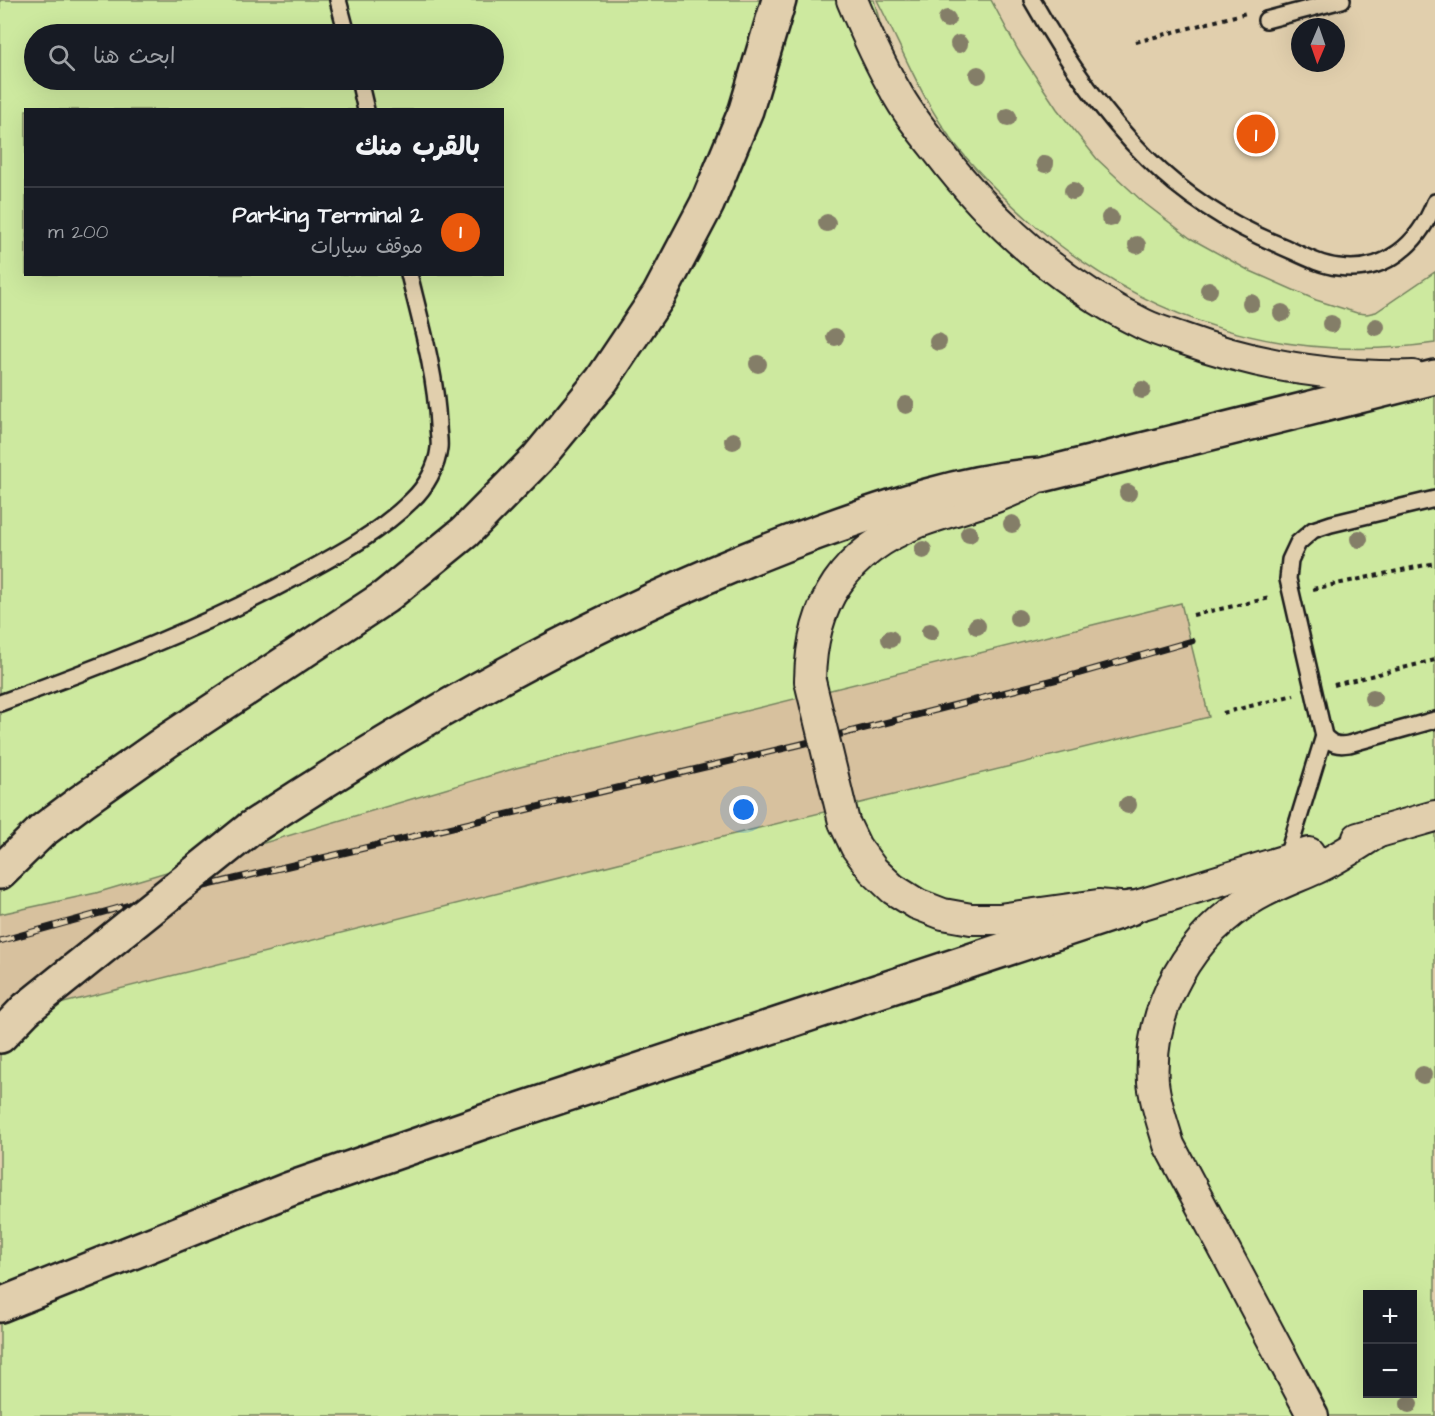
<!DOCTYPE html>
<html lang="ar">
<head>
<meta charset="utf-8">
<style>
	body { margin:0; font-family:"Architects Daughter","Playpen Sans Arabic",sans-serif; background:#242831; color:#f1f3f6; direction:rtl }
	.controls { position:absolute; right:18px; bottom:18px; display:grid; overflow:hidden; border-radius:0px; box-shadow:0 6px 24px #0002 }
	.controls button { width:54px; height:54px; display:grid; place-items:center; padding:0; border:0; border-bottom:2px solid #363941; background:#171b24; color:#f1f3f6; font:30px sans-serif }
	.compass { position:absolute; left:1291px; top:18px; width:54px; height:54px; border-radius:50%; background:#171b24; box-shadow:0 6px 24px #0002; rotate:182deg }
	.you { position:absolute; left:744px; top:810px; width:21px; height:21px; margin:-15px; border:4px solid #fff; border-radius:50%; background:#1a73e8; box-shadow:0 0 0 9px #1a73e833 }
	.badge { display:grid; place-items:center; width:39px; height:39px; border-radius:50%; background:#ea580c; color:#fff; font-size:20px; font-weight:700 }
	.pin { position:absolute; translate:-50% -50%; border:3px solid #fff; box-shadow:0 2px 6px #0006 }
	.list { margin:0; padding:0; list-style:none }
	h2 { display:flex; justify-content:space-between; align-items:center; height:78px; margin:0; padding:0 24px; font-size:26px }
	h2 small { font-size:20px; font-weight:400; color:#9ea1a6 }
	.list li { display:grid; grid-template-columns:39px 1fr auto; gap:18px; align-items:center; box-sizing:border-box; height:90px; padding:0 24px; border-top:2px solid #363941 }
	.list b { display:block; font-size:22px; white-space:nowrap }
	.list p { margin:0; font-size:20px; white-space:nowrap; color:#9ea1a6 }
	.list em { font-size:20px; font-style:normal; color:#9ea1a6 }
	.icon { flex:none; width:33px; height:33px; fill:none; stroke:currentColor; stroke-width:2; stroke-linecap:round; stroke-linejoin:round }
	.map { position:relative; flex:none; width:1435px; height:1416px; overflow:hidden; direction:ltr }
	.search { position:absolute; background:#171b24; box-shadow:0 6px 24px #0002; left:24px; top:24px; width:480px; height:66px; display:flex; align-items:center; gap:15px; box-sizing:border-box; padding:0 21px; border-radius:33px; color:#9ea1a6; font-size:22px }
	.panel { position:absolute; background:#171b24; box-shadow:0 6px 24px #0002; left:24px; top:108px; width:480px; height:168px; border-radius:0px; direction:rtl }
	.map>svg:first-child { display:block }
	.built { fill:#d7c19e }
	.green { fill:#cde99f; stroke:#74825e; stroke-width:1.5; fill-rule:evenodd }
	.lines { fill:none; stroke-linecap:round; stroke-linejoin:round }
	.lane-casing { stroke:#1c1c1c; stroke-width:20 }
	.street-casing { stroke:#1c1c1c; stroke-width:34 }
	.secondary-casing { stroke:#1c1c1c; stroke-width:38 }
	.path { stroke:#1c1c1c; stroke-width:4; stroke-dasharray:4.5 4.5; stroke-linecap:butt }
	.lane { stroke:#e1cfad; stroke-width:15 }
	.street { stroke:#e1cfad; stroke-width:30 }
	.secondary { stroke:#e1cfad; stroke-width:33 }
	.rail-casing { stroke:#1c1c1c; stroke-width:7 }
	.rail { stroke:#e1cfad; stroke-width:4.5; stroke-dasharray:14; stroke-linecap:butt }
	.street-bridge-casing { stroke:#1c1c1c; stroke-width:34; stroke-linecap:butt }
	.secondary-bridge-casing { stroke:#1c1c1c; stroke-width:38; stroke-linecap:butt }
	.street-bridge { stroke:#e1cfad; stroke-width:30 }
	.secondary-bridge { stroke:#e1cfad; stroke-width:33 }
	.tree { fill:#847e68 }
</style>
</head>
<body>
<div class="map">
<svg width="1435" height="1416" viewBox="0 0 1435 1416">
	<rect width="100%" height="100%" fill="#e1cfad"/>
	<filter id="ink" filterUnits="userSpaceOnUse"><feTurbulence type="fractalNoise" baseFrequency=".0167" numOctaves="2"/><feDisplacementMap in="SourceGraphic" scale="12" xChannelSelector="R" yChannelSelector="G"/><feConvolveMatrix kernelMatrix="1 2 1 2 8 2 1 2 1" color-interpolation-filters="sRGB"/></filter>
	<g filter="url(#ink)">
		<!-- built -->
		<path class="built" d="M1181,603L1210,718L674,849L0,1019V914L96,893L516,768Z"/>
		<!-- green -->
		<g class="green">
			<path d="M0,0H874L884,39L933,137L1074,287L1214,353L1435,370V1416H0V1019L674,849L1209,717L1181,603L516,768L96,893L0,914ZM34,34H494V80H34ZM26,110H502V274H26ZM1368,1294H1412V1394H1368Z"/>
			<path d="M877,0H991L1018,50L1057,109L1097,159L1143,202L1190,238L1248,270L1316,300L1357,313L1367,314L1376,312L1435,272V343C1283,365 1146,321 1031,222C1004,198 977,172 955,144C922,101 902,48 877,0Z"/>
		</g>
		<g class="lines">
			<defs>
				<g id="lane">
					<path d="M338,0L347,34"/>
					<path d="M1032,0C1063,55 1102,113 1147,158C1185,196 1229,224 1279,245C1298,253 1318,265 1338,267C1385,274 1419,244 1435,202"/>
					<path d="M1266,20L1342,0"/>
					<path d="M359,80L366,110"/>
					<path d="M1435,499L1331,524L1313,530L1298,543L1290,560L1288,579L1324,736C1332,744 1337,746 1349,744L1435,720"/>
					<path d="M0,703C102,666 204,627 300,575C339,554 380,532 412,500C426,487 437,467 439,448C440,441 438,433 438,425C436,375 421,323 409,274"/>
					<path d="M1286,860L1324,736"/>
				</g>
				<g id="street">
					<path d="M852,0C865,31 878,61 895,90C906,111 922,131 937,150C993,224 1059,283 1143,324C1155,330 1169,334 1181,338C1255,365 1335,378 1413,376"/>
					<path d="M810,681C811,603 845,551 919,522C956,508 996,501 1031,481"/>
					<path d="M844,822L856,847L873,870L893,889L917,904L943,914L971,919H999L1098,905L1130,908L1309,853"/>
					<path d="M1358,838L1435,816"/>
					<path d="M1313,1416L1169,1145C1163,1124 1155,1103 1153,1082C1148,1007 1191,933 1256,896C1275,885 1295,878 1315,869C1337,859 1357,845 1378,832"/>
				</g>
				<g id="secondary">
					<path d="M251,828C429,711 617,605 818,532C890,506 965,480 1042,475L1435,377"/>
					<path d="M0,872L42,831L82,801L167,741L385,597L465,532L537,459L602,380L659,295L707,204L746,110L779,0"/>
					<path d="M0,1036L26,1009"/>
					<path d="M0,1305L290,1189L486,1121L1130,908"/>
				</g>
			</defs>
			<!-- lane casing -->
			<use href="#lane" class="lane-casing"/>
			<!-- street casing -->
			<use href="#street" class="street-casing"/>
			<!-- secondary casing -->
			<use href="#secondary" class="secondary-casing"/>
			<!-- path -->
			<g class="path">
				<path d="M1136,42L1246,13"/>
				<path d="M1313,589L1435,563"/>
				<path d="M1193,615L1270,598"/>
				<path d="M1334,685L1435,660"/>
				<path d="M1223,713L1294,695"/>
			</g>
			<!-- lane -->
			<use href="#lane" class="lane"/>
			<!-- street -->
			<use href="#street" class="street"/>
			<!-- secondary -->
			<use href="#secondary" class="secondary"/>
			<defs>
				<path id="rail" d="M0,941L158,897L798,745L1070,676L1192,641"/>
			</defs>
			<!-- rail casing -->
			<use href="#rail" class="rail-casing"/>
			<!-- rail -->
			<use href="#rail" class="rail"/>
			<defs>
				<path id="street-bridge" d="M810,681L844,822"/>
				<path id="secondary-bridge" d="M26,1009L251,828"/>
			</defs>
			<!-- street-bridge casing -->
			<use href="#street-bridge" class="street-bridge-casing"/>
			<!-- secondary-bridge casing -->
			<use href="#secondary-bridge" class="secondary-bridge-casing"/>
			<!-- street-bridge -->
			<use href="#street-bridge" class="street-bridge"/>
			<!-- secondary-bridge -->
			<use href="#secondary-bridge" class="secondary-bridge"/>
		</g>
		<!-- trees -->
		<g class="tree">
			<circle cx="947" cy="19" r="9"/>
			<circle cx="959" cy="44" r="9"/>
			<circle cx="978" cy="75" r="9"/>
			<circle cx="1008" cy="117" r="9"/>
			<circle cx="1045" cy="164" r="9"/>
			<circle cx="1073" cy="191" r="9"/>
			<circle cx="1110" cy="218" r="9"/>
			<circle cx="827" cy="223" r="9"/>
			<circle cx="1137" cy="245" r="9"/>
			<circle cx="1209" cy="290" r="9"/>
			<circle cx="1251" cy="303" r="9"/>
			<circle cx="1282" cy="313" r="9"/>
			<circle cx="1331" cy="324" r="9"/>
			<circle cx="1376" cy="327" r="9"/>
			<circle cx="835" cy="337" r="9"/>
			<circle cx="938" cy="342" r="9"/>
			<circle cx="758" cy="364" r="9"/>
			<circle cx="1142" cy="390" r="9"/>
			<circle cx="906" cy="405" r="9"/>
			<circle cx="733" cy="441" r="9"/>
			<circle cx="1128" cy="493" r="9"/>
			<circle cx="1012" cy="524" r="9"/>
			<circle cx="969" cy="534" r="9"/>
			<circle cx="1359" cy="539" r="9"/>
			<circle cx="923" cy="550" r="9"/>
			<circle cx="1018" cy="618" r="9"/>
			<circle cx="977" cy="626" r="9"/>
			<circle cx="930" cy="632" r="9"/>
			<circle cx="890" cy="639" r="9"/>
			<circle cx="1373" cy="698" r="9"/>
			<circle cx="1128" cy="805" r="9"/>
			<circle cx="1423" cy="1075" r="9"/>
			<circle cx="1409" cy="1404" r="9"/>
		</g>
	</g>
</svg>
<div class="controls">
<button>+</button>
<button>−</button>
</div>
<svg class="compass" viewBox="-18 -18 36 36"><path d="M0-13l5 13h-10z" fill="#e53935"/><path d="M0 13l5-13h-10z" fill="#9ea1a6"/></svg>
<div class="you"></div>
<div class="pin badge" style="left:1256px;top:134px">1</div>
<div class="search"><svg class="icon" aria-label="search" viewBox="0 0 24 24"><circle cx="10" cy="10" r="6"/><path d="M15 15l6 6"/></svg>ابحث هنا</div>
<section class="panel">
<h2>بالقرب منك<small></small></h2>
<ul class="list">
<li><span class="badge">1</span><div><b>Parking Terminal 2</b><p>موقف سيارات</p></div><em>200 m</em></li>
</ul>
</section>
</div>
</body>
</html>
